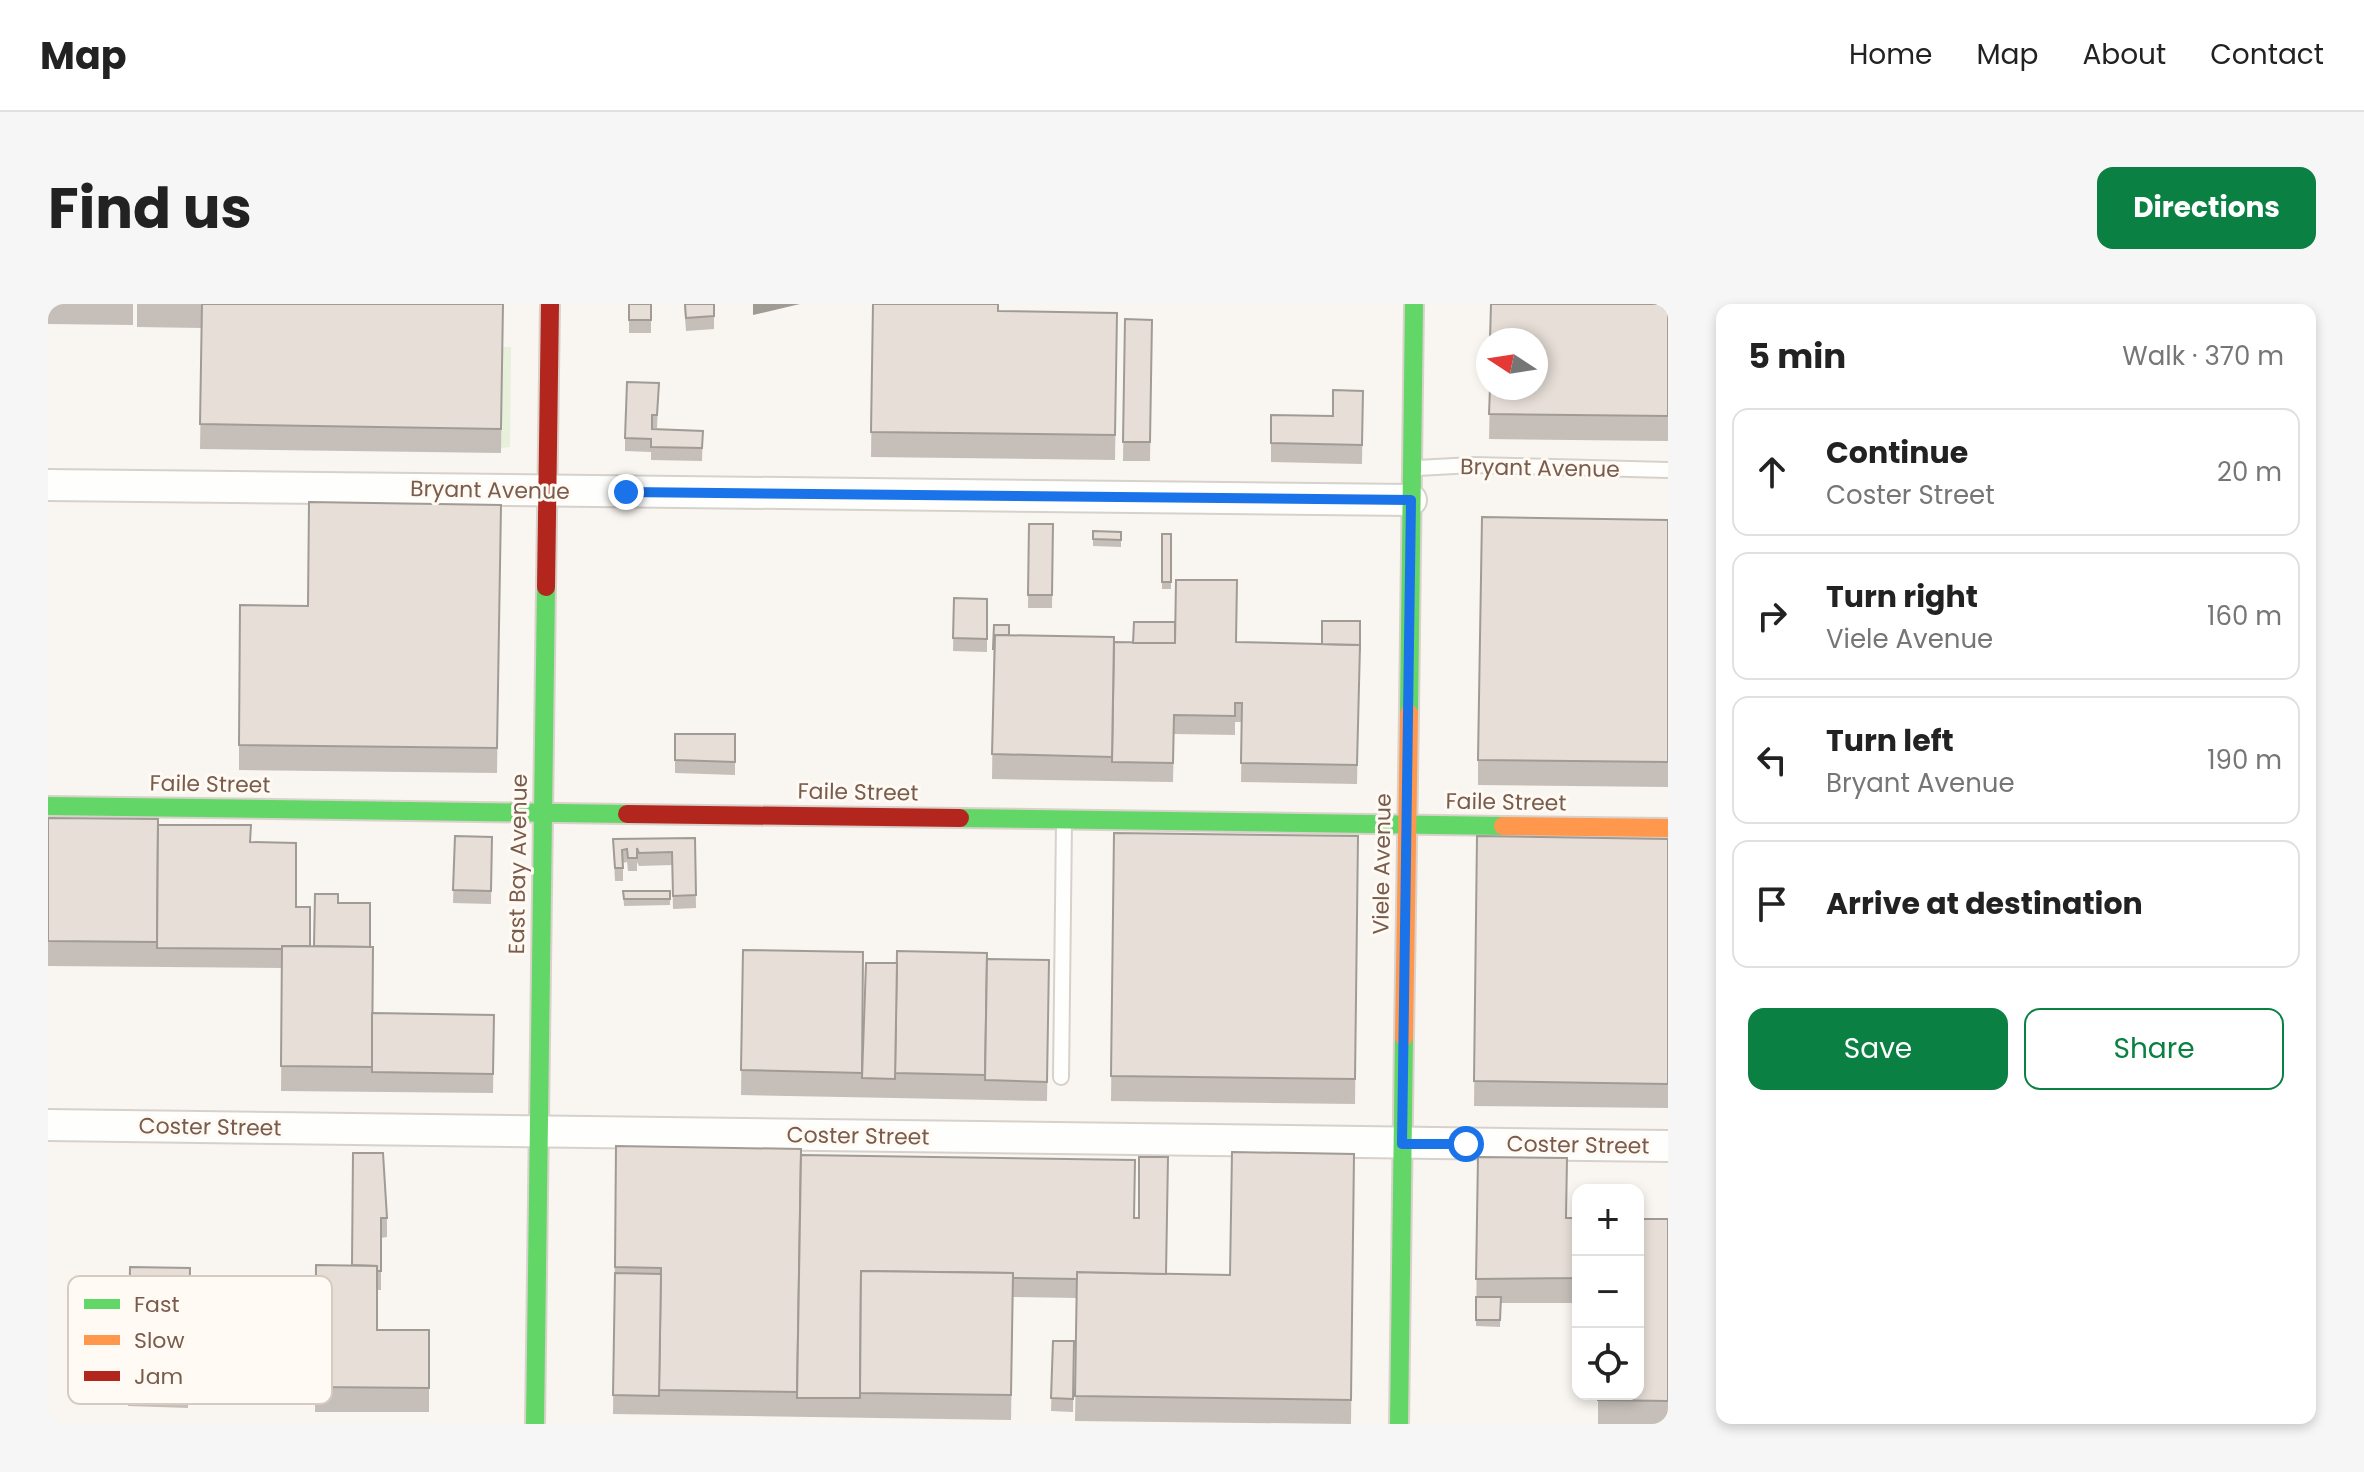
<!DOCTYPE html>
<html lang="en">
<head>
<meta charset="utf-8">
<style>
	body { margin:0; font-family:Poppins,sans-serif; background:#f6f6f6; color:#222 }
	.controls { position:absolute; right:24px; bottom:24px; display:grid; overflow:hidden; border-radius:16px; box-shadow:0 4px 12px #0003 }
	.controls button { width:72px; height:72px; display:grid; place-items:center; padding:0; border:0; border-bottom:2px solid #e0e0e0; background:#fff; color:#222; font:40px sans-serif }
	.compass { position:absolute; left:1428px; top:24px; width:72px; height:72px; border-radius:50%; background:#fff; box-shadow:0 4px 12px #0003; rotate:282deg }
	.stop { position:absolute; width:24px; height:24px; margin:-18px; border:6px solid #1a73e8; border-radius:50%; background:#fff }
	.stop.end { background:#1a73e8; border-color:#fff; box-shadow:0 2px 8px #0008 }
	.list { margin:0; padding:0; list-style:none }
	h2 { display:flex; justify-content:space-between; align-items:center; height:104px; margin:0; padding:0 32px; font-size:34px }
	h2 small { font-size:26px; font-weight:400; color:#767676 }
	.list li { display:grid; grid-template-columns:52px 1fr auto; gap:24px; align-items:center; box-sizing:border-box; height:128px; margin:0 16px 16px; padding:0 16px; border:2px solid #e0e0e0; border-radius:16px }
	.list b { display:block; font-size:30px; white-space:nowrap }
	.list p { margin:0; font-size:26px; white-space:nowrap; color:#767676 }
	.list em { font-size:26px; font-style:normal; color:#767676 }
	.actions { display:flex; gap:16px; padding:24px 32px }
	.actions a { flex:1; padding:18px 0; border:2px solid #0b8043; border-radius:16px; text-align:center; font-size:28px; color:#0b8043 }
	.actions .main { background:#0b8043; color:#fff }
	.icon { flex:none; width:44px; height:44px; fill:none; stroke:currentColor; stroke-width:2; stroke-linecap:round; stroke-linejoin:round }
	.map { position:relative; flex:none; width:1620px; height:1120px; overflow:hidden; border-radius:16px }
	header { display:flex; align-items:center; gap:48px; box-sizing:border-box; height:112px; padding:0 40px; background:#fff; border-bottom:2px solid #e0e0e0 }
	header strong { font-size:38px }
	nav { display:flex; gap:44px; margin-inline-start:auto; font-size:28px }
	.intro { display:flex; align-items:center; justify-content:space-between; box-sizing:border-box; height:192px; padding:0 48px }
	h1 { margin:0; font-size:56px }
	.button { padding:20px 36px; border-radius:16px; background:#0b8043; color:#fff; font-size:28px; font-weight:700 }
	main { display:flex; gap:48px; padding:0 48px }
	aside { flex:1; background:#fff; border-radius:16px; box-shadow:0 4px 12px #0003 }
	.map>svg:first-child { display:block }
	.green { fill:#e7f0db }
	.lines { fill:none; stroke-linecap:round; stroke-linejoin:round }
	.lane-casing { stroke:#d7d1cb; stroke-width:18 }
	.street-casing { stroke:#d7d1cb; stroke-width:34 }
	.fast-casing { stroke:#d9d2cb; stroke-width:22 }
	.slow-casing { stroke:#d9d2cb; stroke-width:22 }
	.jam-casing { stroke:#d9d2cb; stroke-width:22 }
	.lane { stroke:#fefefd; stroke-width:14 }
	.street { stroke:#fefefd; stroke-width:30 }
	.fast { stroke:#63d668; stroke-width:18 }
	.slow { stroke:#ff974d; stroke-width:18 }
	.jam { stroke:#b3261e; stroke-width:18 }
	.wall { fill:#c6bfb9 }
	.shaded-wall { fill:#a19b96 }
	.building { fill:#e6ded7; stroke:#a19b96; stroke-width:2 }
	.route { stroke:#1a73e8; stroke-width:10 }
	.labels { text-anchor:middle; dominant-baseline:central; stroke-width:6; stroke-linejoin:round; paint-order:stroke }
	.street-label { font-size:22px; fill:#7a5c4d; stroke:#fffaf3 }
	.key { fill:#fffaf3; stroke:#d7cbc1; stroke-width:2 }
	.key-label { font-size:22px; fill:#7a5c4d }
</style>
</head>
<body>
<header>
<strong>Map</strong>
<nav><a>Home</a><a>Map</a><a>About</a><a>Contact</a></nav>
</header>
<div class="intro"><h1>Find us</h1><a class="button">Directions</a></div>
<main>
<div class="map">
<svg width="1620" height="1120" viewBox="0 0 1620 1120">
	<rect width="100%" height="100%" fill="#f9f5f0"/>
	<!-- green -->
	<path class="green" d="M454,43H463L462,143L453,144Z"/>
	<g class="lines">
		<defs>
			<g id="lane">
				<path d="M1369,164L1425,161L1620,166"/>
				<path d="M1013,773L1016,518"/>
			</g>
			<g id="street">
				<path d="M0,181L1363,196"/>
				<path d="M0,821L1620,842"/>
			</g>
			<g id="fast">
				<path d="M1361,409L1366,0"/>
				<path d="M0,502L579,510"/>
				<path d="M912,514L1455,522"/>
				<path d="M487,1120L498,283"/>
				<path d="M1351,1120L1356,733"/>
			</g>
			<g id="slow">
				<path d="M1455,522L1620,524"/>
				<path d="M1356,733L1361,409"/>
			</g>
			<g id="jam">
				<path d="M498,283L502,0"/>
				<path d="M579,510L912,514"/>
			</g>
		</defs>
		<!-- lane casing -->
		<use href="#lane" class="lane-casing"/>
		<!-- street casing -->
		<use href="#street" class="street-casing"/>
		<!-- fast casing -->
		<use href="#fast" class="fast-casing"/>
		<!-- slow casing -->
		<use href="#slow" class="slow-casing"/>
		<!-- jam casing -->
		<use href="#jam" class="jam-casing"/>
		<!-- lane -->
		<use href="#lane" class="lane"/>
		<!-- street -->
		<use href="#street" class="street"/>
		<!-- fast -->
		<use href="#fast" class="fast"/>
		<!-- slow -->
		<use href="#slow" class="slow"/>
		<!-- jam -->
		<use href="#jam" class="jam"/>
	</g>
	<!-- wall -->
	<g class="wall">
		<path d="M0,0H85V21L0,20Z"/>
		<path d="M89,0H455L453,149L152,145L154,24L89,23Z"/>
		<rect x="581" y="0" width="22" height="29"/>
		<path d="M636,0H666V25L638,27Z"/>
		<path d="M825,0L950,7L1069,9L1067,156L823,153Z"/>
		<path d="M1620,0V137L1441,135L1442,84Z"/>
		<path d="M1077,15L1104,16L1102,157H1075Z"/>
		<path d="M611,79L609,124H604V125L655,127L654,157L603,156V148L577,147V134Z"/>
		<path d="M1315,87L1314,160L1223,158V111L1285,112Z"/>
		<path d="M453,201L449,469L191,466V441L260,302Z"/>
		<path d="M1620,216V483L1430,481V456Z"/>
		<path d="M981,220H1005L1004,304H980Z"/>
		<path d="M1045,227L1073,228V243L1045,242Z"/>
		<rect x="1114" y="230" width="9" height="55"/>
		<path d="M906,294L939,295V348L905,347Z"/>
		<path d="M1312,317L1309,480L1193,478L1194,418H1187V431L1126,430L1125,478L944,475L946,321L961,331L1066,338L1274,340Z"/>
		<path d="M627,430H687V471L627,469Z"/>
		<path d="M0,514L110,521L203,538L248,603L262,642H266L290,599L322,643L324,709L446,711L445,789L233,787L234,664L0,662Z"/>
		<path d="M1066,529L1310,532L1307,800L1063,797Z"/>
		<path d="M407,532L444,533L443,600L405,599Z"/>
		<path d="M1429,532L1620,535V804L1426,802Z"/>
		<path d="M647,534L648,604L625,605L624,561L591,562L589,558V567H580L579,558L575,559V577H567L565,535Z"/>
		<path d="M575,587H622V601L576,602Z"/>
		<path d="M695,646L814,761L849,659L939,655L1001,656L999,797L847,794V793V794L693,791Z"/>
		<path d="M568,842L753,851L1086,914L1119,970L1182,971L1306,850L1303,1120L1027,1117L1029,994L965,993L963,1116L565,1110Z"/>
		<path d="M305,849L339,914V933L333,934V986H329V1026H381V1108H267L268,961H304Z"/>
		<path d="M1430,853L1519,914H1530V999H1453L1452,1023L1428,1022Z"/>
		<path d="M1620,915V1120H1550V1090Z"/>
		<path d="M142,964L140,1104L80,1102L81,1010H66V976H82Z"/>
		<path d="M1526,1001H1530V1047H1525Z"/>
		<path d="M1005,1037H1026L1025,1108L1003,1107Z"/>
	</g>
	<!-- shaded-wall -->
	<path class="shaded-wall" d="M705,0H752L705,11Z"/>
	<!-- building -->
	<g class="building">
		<path d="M154,0H455L453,125L152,120Z"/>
		<rect x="581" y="0" width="22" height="16"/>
		<path d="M637,0H666V12L638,14Z"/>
		<path d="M825,0H950V7L1069,9L1067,131L823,128Z"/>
		<path d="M1443,0H1620V112L1441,110L1442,84H1488V36H1442Z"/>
		<path d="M1077,15L1104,16L1102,138H1075Z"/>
		<path d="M579,78L611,79L609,111H604V125L655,127L654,144L603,143V135L577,134Z"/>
		<path d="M1285,86L1315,87L1314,141L1223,139V111L1285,112Z"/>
		<path d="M261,198L453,201L449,444L191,441L192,301L260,302Z"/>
		<path d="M1434,213L1620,216V458L1430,456Z"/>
		<path d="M981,220H1005L1004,291H980Z"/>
		<path d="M1045,227L1073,228V236L1045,235Z"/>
		<rect x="1114" y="230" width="9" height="48"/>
		<path d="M1128,276H1189L1188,338L1312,341L1309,461L1193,459L1194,399H1187V412L1126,411L1125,459L1064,458L1066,338L1127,339Z"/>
		<path d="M906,294L939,295V335L905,334Z"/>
		<path d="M1274,317H1312V347V341L1274,340Z"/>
		<path d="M1086,318H1127V339H1085Z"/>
		<path d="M946,321H961V331H947L946,345H945Z"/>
		<path d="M947,331L1066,333L1064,453L944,450Z"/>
		<path d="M627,430H687V458L627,456Z"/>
		<path d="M0,514L110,515L109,638L0,637Z"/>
		<path d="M110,521H203L202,538L248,539V603H262V642H234V645L109,644Z"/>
		<path d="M1066,529L1310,532L1307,775L1063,772Z"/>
		<path d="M407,532L444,533L443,587L405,586Z"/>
		<path d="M1429,532L1620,535V780L1426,777Z"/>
		<path d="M647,534L648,591L625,592L624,548L591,549L589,544V554H580L579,545L574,546L575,564H567L565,535Z"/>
		<path d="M575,587H622V595H576Z"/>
		<path d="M267,590H290V599H322V643L266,642Z"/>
		<path d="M234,642L325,643L324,763L233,762Z"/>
		<path d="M695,646L815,648L814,769L693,766Z"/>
		<path d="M849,647L939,649L937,771L847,769Z"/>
		<path d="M939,655L1001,656L999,778L937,776Z"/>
		<path d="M818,659H849L847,775L814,774Z"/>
		<path d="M324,709L446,711L445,770L324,768Z"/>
		<path d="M568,842L753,845L749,1088L611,1086L613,964L567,963Z"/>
		<path d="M1184,848L1306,850L1303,1096L1027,1092L1029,968L1182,971Z"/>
		<path d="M305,849H335L339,914H333V967H329V962L304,961Z"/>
		<path d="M753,851L1087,856L1086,914H1091V853H1120L1118,970L1029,968V975L965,974V969L813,967L812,1094H749Z"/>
		<path d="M1430,853L1519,854L1518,914H1530V974L1428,975Z"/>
		<path d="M1590,915H1620V1097L1550,1096V1090H1590Z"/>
		<path d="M268,961L329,962V1026H381V1084L267,1083Z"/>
		<path d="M82,963L142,964L140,1085L80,1083Z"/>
		<path d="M813,967L965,969L963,1091L812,1089Z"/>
		<path d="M567,969L613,970L611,1092L565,1091Z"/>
		<path d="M1428,993H1453L1452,1016H1428Z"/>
		<path d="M1526,1001H1530V1041H1525Z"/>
		<path d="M1005,1037H1026L1025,1095L1003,1094Z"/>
	</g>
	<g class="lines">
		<!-- route -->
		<path class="route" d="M578,188L1363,196L1354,840H1418"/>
	</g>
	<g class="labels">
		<!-- street labels -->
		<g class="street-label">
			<text transform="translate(1492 164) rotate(1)">Bryant Avenue</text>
			<text transform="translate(442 186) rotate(1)">Bryant Avenue</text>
			<text transform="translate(162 480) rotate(1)">Faile Street</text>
			<text transform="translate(810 488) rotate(1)">Faile Street</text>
			<text transform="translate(1458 498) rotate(1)">Faile Street</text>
			<text transform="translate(470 560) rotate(-89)">East Bay Avenue</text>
			<text transform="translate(1334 560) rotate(-89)">Viele Avenue</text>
			<text transform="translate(162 823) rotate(1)">Coster Street</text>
			<text transform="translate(810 832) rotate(1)">Coster Street</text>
			<text transform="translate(1530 841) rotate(1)">Coster Street</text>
		</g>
	</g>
	<!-- legend -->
	<rect x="20" y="972" width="264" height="128" rx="12" class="key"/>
	<rect x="36" y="995" width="36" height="10" fill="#63d668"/>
	<rect x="36" y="1031" width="36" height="10" fill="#ff974d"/>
	<rect x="36" y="1067" width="36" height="10" fill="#b3261e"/>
	<g class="key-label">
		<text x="86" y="1008">Fast</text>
		<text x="86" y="1044">Slow</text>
		<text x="86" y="1080">Jam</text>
	</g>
</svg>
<div class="controls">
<button>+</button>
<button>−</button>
<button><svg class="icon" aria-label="locate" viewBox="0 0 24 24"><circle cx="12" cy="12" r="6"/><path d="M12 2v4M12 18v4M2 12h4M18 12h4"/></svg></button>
</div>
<svg class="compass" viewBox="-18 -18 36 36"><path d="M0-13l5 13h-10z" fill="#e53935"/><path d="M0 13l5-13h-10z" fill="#767676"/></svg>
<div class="stop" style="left:1418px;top:840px"></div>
<div class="stop end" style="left:578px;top:188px"></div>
</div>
<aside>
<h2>5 min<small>Walk · 370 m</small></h2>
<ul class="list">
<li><svg class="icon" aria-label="ahead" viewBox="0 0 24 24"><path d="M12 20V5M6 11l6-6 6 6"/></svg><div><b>Continue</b><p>Coster Street</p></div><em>20 m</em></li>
<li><svg class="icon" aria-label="right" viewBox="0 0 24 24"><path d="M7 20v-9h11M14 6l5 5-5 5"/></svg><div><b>Turn right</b><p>Viele Avenue</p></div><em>160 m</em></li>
<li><svg class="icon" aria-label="left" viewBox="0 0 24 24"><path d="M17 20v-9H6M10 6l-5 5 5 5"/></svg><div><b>Turn left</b><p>Bryant Avenue</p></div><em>190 m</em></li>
<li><svg class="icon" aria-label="arrive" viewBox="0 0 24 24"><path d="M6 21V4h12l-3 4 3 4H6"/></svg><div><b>Arrive at destination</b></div></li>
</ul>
<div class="actions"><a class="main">Save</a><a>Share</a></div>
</aside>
</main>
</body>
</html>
